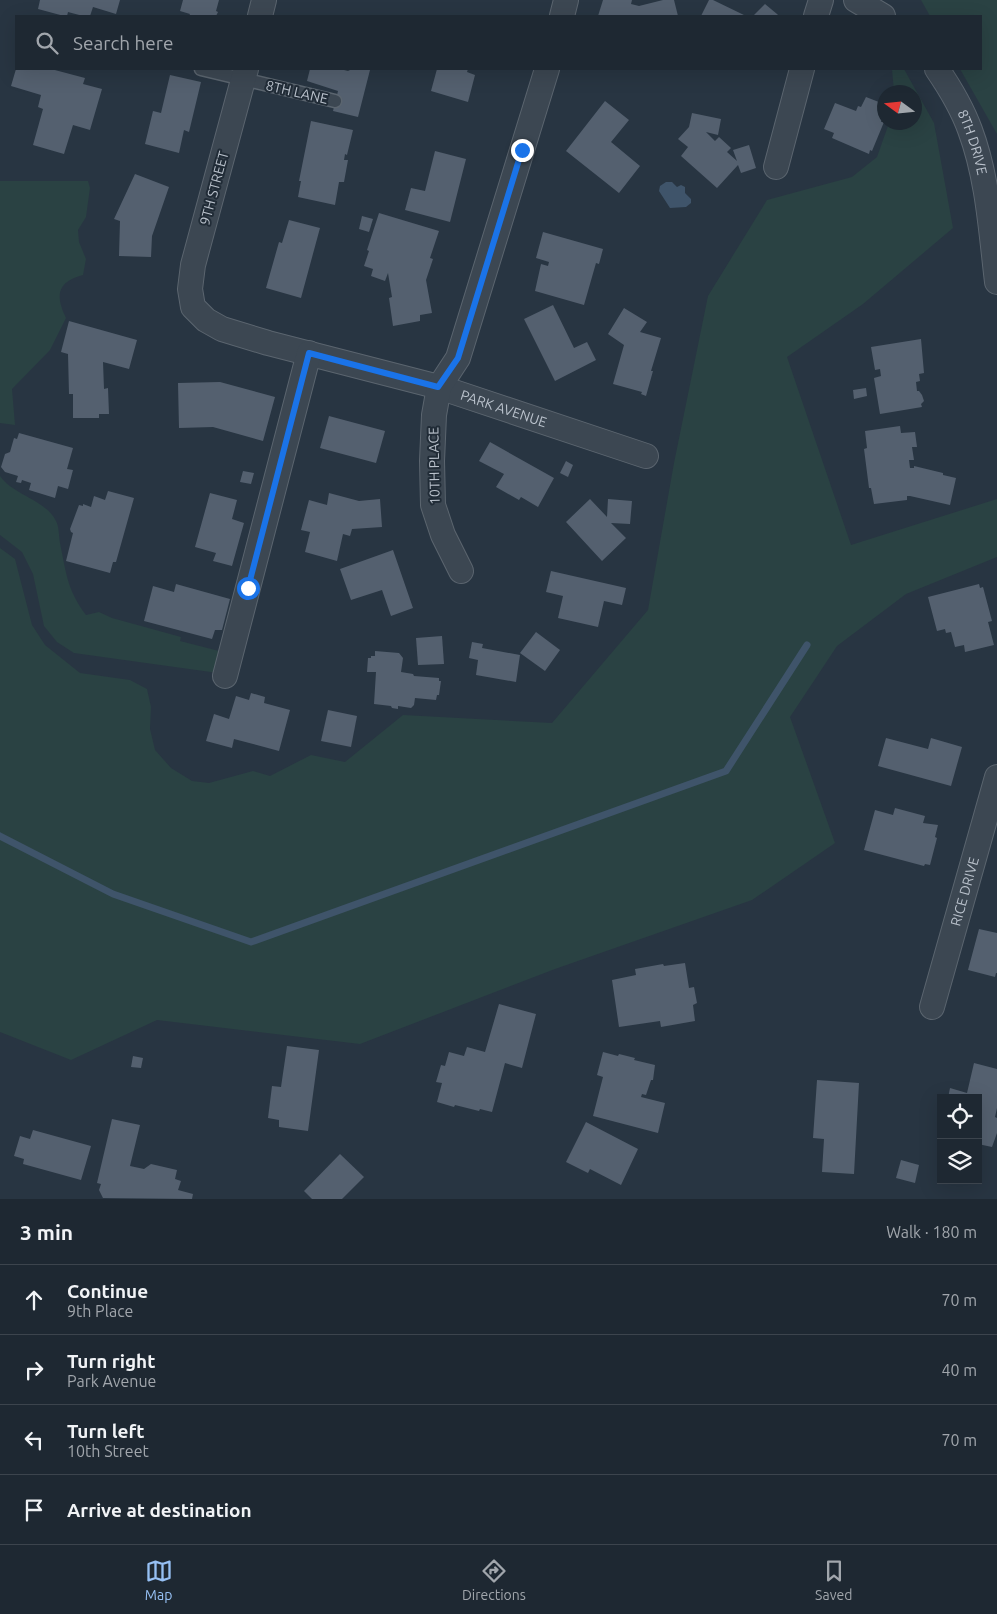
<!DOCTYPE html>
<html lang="en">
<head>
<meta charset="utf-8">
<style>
	body { margin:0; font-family:Ubuntu,sans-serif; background:#2b343e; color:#f1f3f6 }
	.controls { position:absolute; right:15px; bottom:15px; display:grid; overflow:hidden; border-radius:0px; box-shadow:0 5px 20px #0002 }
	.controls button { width:45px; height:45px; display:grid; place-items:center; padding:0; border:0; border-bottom:1px solid #3c444d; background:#1e2832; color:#f1f3f6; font:25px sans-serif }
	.compass { position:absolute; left:877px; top:85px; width:45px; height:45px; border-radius:50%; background:#1e2832; box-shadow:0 5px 20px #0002; rotate:285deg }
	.stop { position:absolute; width:15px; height:15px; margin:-11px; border:4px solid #1a73e8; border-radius:50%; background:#fff }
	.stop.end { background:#1a73e8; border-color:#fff; box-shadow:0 1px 5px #0008 }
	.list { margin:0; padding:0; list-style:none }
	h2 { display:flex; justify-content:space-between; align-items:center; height:65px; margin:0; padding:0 20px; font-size:21px }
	h2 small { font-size:16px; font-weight:400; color:#a1a6ac }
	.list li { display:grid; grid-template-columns:32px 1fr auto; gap:15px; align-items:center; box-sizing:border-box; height:70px; padding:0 20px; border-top:1px solid #3c444d }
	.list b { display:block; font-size:19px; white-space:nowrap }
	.list p { margin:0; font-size:16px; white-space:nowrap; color:#a1a6ac }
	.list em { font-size:16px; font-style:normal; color:#a1a6ac }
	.icon { flex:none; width:28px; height:28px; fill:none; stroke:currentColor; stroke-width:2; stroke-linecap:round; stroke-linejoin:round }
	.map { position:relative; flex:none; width:997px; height:1199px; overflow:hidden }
	.search { position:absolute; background:#1e2832; box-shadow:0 5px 20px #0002; left:15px; right:15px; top:15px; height:55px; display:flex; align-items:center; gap:12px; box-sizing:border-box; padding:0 18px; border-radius:0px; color:#a1a6ac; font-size:19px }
	.sheet { height:345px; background:#1e2832 }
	nav { display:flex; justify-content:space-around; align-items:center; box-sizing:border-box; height:70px; border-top:1px solid #3c444d; background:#1e2832; font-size:14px; color:#a1a6ac }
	nav a { display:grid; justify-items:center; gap:2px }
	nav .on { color:#96c0f4 }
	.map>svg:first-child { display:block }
	.green { fill:#2a4243 }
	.water { fill:#3f546a }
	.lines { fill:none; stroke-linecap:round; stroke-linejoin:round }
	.stream { stroke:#3f546a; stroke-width:7 }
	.building { fill:#54606f }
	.lane-casing { stroke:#5b656f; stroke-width:15 }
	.street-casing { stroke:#5b656f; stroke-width:26 }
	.lane { stroke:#3c4752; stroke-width:12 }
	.street { stroke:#3c4752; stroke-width:24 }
	.route { stroke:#1a73e8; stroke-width:6 }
	.labels { text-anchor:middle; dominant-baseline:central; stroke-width:4; stroke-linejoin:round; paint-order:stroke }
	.street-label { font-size:14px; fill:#bac2cc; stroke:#212c37 }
</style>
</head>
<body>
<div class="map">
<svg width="997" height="1199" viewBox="0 0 997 1199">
	<rect width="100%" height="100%" fill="#283542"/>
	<!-- green -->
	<g class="green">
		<path d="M921,0H997V134L960,69H981V16H930Z"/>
		<path d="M892,69H904L934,123L953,228L863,304L787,357L851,545L997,499V557L906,594L837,646L790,717L835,843L752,900L555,969L360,1044L157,1020L71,1060L0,1032V548L15,559L32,625L45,645L80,673L130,680L147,689L151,707L150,729L155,750L171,768L192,781L209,783L253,771L270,776L311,755L345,762L403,715L552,723L648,610L674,463L708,296L767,200L852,177L877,157L889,123L914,122V92H894Z"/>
		<path d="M0,181H88L90,188L86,217L78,230L79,242L86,259L83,275C57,282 55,295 66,318L50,350L12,389L15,425L0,423Z"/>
		<path d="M0,476C13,495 46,500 56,521C59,526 59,537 60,543C66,572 67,590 86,615L99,612L112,618L181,637L180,641L223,652L218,673L74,653L57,642L44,626L33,574L22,552L0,535Z"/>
	</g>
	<!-- water -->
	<path class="water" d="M666,182H672L677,187L681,185L685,187V193L691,199V203L686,207L670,208L659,191L660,186Z"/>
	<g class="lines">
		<!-- stream -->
		<path class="stream" d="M0,836L113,894L251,942L726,771L807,645"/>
	</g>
	<!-- building -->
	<g class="building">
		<path d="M40,0H120L116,14L93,7L90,16H83L68,12L67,16H64L38,9Z"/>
		<path d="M183,0H219L216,11L218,12L216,16H189L190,14L180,11Z"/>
		<path d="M603,0H632L631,4L639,6L663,0H674L678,16H598Z"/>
		<path d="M709,0H713L746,16H701Z"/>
		<path d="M765,4L777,14L779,16H753Z"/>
		<path d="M16,69H51L85,78L83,84L102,89L90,130L73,125L64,154L33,145L43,109L38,107L41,95L11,86Z"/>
		<path d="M310,69H340L348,71L352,69L370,70L358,117L333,111L338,91L307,81Z"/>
		<path d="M437,69H468L467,72L475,75L468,102L431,91Z"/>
		<path d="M170,75L201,82L189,132L184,130L179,153L145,144L153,111L161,113Z"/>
		<path d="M866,97L884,104V113L881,122H884L872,151L870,150L869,154L832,138L834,133L824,129L835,103L856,111L858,106L861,107Z"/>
		<path d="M605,101L629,120L611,142L640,166L619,193L566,151Z"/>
		<path d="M692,113L721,119L718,135L706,132L715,141L719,137L731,148L727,152L737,161L733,150L749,145L756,168L741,173L738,165L717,188L681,156L688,147L678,139L689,127Z"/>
		<path d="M311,121L353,130L347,155L345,154L344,160H348L344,182H339L335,205L298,197L301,181H299Z"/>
		<path d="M435,151L466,159L450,222L405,210L411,188L425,191Z"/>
		<path d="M135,174L169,187L152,236L151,257L119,256L120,221L114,219Z"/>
		<path d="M379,213L439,231L430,258L433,259L426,280L432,313L420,315V321L393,326L389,298L392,297L388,273L385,281L371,276L373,269L364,266L369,251L367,250Z"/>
		<path d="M362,216L373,219L369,232L359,229Z"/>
		<path d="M289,220L320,228L301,298L266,288L279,242L282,243Z"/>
		<path d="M543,232L603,249L599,264L596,263L584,305L535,291L541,264L548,266L549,262L536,258Z"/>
		<path d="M553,305L574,348L587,342L596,360L555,381L524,319Z"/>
		<path d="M624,308L647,322L640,332L661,338L651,371H653L646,396L641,394L642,392L613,384L624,345L608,334Z"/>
		<path d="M69,321L137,340L129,369L103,362L104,389L108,388L109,414H99V418H73V394H69L68,354L61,352Z"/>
		<path d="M921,339L924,373L919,374L920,381L916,382L917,391H919L922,395L924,401L921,404L922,407L880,414L874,378L881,376L880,369L875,370L871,347Z"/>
		<path d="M220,382L275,397L263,441L213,427L179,428L178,383Z"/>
		<path d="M866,388L867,396L854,399L853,390Z"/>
		<path d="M329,416L385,431L376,463L320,448Z"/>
		<path d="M900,426L901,433L915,432L917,447H912L914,460H909L910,468H914V466L943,473V475L956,478L950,505L910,496H907V500L874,504L871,488H869L864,449L867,448L865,431Z"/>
		<path d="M19,433L73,448L67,469L73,470L68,489L58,486L55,498L29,490L31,483L22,480L21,483L16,482L18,476L5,472L1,467L5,454L10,452L14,438L17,439Z"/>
		<path d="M490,442L554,478L538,507L521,497L519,500L496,487L504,474L479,461Z"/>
		<path d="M566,461L573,465L568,477L560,473Z"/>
		<path d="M243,471L254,473L251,484L240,482Z"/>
		<path d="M108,491L134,498L116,562H113L110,573L66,561L73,533L71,532L70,529L79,505L83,506V504L91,507L94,496L105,500Z"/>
		<path d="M210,493L237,500L232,519L244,523L232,566L213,561L216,553L195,547Z"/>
		<path d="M329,493L359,501L380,499L382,527L352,529L350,536L343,534L337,561L305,552L310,532L301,530L309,500L327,505Z"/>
		<path d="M590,499L607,517L608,499L632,501L630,524L611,523L626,538L602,561L566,522Z"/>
		<path d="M393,550L413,608L391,616L382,590L351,600L340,569Z"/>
		<path d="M551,571L626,588L622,605L604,601L598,627L558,618L563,596L546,592Z"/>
		<path d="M176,584L230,599L222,630H215L212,639L144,621L153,586L174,592Z"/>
		<path d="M979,584L980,588L983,587L992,621L988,622L994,645L965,652L964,645L955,647L951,632L946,633L945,629L937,631L928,597Z"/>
		<path d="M536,632L560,650L545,671L520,653Z"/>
		<path d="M442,636L444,664L418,665L416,638Z"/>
		<path d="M472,642L483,644L482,648L520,655L516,682L476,675L478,660L469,658Z"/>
		<path d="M375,651L399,653L403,658L401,672L413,674L414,676L439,678V681H441L439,695H437L436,700L415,698L414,705L411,708L398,706V709L392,708L391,706L374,704L376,672H367L368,658H371V656H375Z"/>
		<path d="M251,693L265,697L264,703L290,710L279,751L234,739L232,748L206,741L214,714L229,719L236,696L249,700Z"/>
		<path d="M328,710L357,716L351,747L321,741Z"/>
		<path d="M886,738L928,749L931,738L962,747L951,786L878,766Z"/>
		<path d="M895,808L925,816L923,823L938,825L935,837L937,838L930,865L925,864L924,866L864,850L875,810L893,815Z"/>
		<path d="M979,929L997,933V973H996L995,977L968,970Z"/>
		<path d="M685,963L689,988L694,987L697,1003L693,1005L695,1021L661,1027L660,1021L619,1027L612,980L636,975L635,969L663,964L664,966Z"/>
		<path d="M499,1004L536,1014L522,1068L505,1063L492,1112L480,1109L479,1111L455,1105L454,1107L437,1102L442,1083L436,1082L441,1065L445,1066L449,1052L464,1056L467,1047L485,1052Z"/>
		<path d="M287,1046L319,1050L308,1131L279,1127V1120L268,1118L272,1086L281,1087Z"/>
		<path d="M603,1052L618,1056L619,1054L635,1058L634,1060L655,1065L653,1080H651L646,1095L642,1094L641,1097L665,1103L658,1133L593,1116L603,1077L597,1075Z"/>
		<path d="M133,1056L143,1058L141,1068L131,1067Z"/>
		<path d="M974,1063L997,1069V1108L995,1117L997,1118V1133L992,1147L978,1144V1098H948L950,1088L967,1093Z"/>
		<path d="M817,1080L859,1083L854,1174L822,1172L824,1139L813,1138Z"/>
		<path d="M112,1119L140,1125L130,1166L144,1169L151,1164L177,1170L175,1179L181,1181L178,1190L193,1194L192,1199L103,1198L99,1190L101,1184L97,1183Z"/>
		<path d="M586,1122L638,1149L621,1185L590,1169L588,1173L566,1162Z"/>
		<path d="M33,1130L91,1146L81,1180L23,1164L24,1159L14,1156L20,1136L30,1139Z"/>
		<path d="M340,1154L364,1177L342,1199H312L304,1191Z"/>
		<path d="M901,1160L919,1165L915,1183L896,1178Z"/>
	</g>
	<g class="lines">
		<defs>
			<path id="lane" d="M201,69L335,101"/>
			<g id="street">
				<path d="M856,0L883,16"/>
				<path d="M260,16L264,0"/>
				<path d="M562,16L566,0"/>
				<path d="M816,16L821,0"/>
				<path id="s1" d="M246,69L193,265L190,289L193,307L206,320L222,329L268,343L439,387L646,456"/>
				<path id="s2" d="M937,69C950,88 962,108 970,130C988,178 991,232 997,282"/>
				<path d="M776,167L802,69"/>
				<path d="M461,571L443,535L433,505L432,461L434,415L439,387L458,358L547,69"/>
				<path d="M225,676L309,353"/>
				<path id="s3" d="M932,1007L997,777"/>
			</g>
		</defs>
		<!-- lane casing -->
		<use href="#lane" class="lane-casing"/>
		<!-- street casing -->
		<use href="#street" class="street-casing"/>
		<!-- lane -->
		<use href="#lane" class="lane"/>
		<!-- street -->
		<use href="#street" class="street"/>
	</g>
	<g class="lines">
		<!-- route -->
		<path class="route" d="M248,588L309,353L438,387L458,358L522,150"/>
	</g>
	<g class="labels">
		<!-- street labels -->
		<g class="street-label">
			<text transform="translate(297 92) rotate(13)">8TH LANE</text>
			<text stroke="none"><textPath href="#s2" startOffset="82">8TH DRIVE</textPath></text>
			<text transform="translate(214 188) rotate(-75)">9TH STREET</text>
			<text stroke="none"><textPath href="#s1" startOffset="575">PARK AVENUE</textPath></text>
			<text transform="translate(434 466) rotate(-91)">10TH PLACE</text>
			<text stroke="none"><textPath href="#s3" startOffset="120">RICE DRIVE</textPath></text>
		</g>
	</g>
</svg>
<div class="controls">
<button><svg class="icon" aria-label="locate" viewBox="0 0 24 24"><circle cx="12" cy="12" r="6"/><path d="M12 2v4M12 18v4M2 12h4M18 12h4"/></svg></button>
<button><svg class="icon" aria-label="layers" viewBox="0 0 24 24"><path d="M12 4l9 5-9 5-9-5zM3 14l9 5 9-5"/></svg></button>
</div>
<svg class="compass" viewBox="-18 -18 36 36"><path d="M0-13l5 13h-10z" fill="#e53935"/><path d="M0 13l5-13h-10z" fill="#a1a6ac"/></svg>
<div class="stop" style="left:248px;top:588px"></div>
<div class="stop end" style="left:522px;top:150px"></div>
<div class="search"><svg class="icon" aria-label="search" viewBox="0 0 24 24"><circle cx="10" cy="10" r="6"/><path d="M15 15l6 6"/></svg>Search here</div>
</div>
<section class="sheet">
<h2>3 min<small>Walk · 180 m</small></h2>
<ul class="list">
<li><svg class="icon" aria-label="ahead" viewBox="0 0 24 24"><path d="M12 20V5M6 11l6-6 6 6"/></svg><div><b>Continue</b><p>9th Place</p></div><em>70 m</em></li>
<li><svg class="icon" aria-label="right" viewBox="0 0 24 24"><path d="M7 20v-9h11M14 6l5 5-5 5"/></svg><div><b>Turn right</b><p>Park Avenue</p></div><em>40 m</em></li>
<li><svg class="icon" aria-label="left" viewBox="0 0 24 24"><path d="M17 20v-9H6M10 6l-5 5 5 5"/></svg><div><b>Turn left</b><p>10th Street</p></div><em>70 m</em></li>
<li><svg class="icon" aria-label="arrive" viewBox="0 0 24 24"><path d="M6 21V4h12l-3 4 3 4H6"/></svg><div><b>Arrive at destination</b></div></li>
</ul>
</section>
<nav>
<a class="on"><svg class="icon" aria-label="map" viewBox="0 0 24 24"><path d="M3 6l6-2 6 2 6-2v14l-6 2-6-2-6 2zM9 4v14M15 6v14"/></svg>Map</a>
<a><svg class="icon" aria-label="directions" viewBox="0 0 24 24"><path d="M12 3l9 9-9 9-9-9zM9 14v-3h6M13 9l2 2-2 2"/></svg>Directions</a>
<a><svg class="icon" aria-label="saved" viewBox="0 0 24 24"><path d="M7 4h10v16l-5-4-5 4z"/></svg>Saved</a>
</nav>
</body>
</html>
